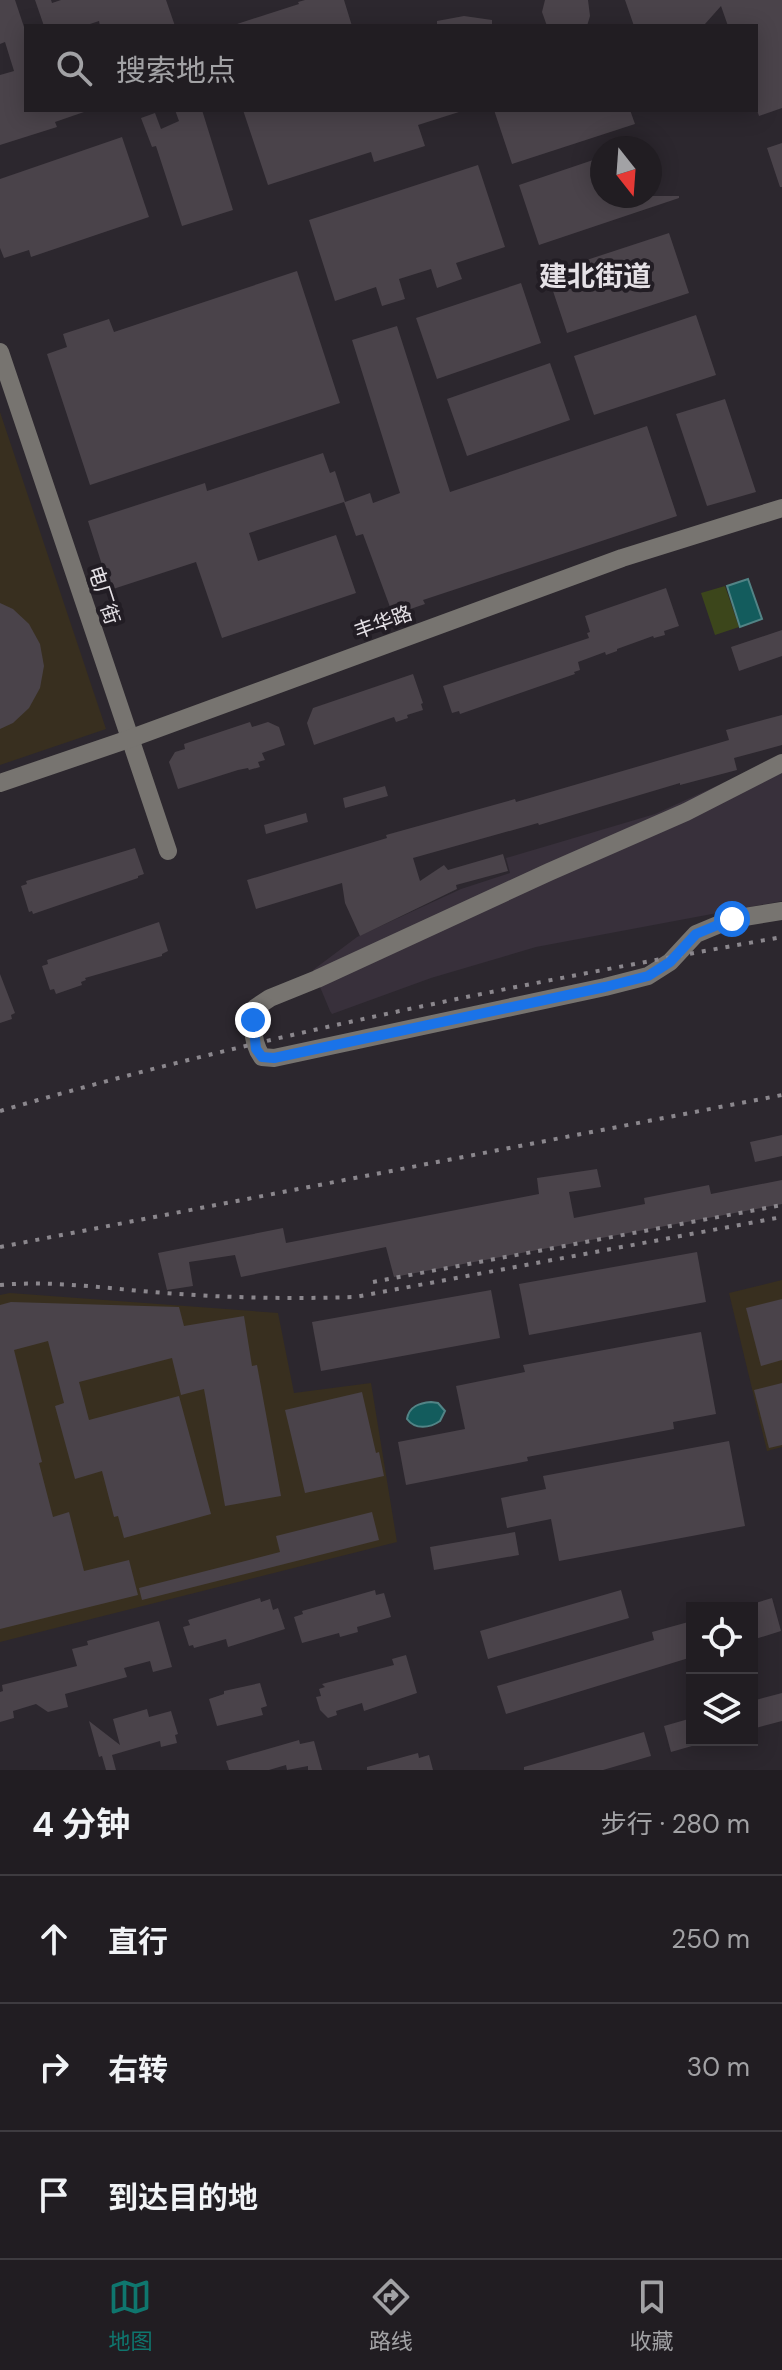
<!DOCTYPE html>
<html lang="zh">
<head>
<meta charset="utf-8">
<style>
	body { margin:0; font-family:"DM Sans","Noto Sans SC",sans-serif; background:#29262a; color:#f1f3f6 }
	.controls { position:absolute; right:24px; bottom:24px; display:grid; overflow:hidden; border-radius:0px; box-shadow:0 4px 20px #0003 }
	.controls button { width:72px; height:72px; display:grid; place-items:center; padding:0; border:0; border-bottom:2px solid #3e3b40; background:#211d22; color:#f1f3f6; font:40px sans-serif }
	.compass { position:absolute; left:590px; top:136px; width:72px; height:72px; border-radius:50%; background:#211d22; box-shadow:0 4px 20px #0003; rotate:163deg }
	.stop { position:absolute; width:24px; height:24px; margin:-18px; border:6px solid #1a73e8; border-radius:50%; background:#fff }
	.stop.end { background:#1a73e8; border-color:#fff; box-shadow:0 2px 8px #0008 }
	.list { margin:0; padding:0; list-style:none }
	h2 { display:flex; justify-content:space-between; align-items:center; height:104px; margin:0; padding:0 32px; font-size:34px }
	h2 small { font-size:26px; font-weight:400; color:#a2a2a5 }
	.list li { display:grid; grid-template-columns:52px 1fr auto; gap:24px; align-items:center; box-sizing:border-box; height:128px; padding:0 32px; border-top:2px solid #3e3b40 }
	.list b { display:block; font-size:30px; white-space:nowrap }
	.list em { font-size:26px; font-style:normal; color:#a2a2a5 }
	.icon { flex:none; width:44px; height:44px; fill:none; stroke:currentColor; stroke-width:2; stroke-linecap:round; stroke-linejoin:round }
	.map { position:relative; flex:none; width:782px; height:1770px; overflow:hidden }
	.search { position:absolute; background:#211d22; box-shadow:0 4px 20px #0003; left:24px; right:24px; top:24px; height:88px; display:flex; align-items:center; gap:20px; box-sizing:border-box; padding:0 28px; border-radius:0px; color:#a2a2a5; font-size:30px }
	.sheet { height:488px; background:#211d22 }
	nav { display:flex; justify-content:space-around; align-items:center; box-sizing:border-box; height:112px; border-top:2px solid #3e3b40; background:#211d22; font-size:22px; color:#a2a2a5 }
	nav a { display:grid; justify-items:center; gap:4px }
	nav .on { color:#0f766e }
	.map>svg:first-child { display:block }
	.built { fill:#38303b }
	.industrial { fill:#382f1f }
	.green { fill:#3c461b }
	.water { fill:#135c5d; stroke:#528486; stroke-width:2 }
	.building { fill:#4a434a }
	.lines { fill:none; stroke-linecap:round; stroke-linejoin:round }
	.minor { stroke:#777470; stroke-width:18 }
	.rail { stroke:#8b878d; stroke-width:4; stroke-dasharray:4 8; stroke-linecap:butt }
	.route { stroke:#1a73e8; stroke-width:10 }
	.labels { text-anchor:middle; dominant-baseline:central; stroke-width:8; stroke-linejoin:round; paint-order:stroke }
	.street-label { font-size:20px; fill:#e5e1e6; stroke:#221d24 }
	.district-label { font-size:28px; font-weight:bold; fill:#e5e1e6; stroke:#221d24 }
</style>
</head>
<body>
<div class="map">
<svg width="782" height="1770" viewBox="0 0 782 1770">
	<rect width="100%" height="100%" fill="#2c272e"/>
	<!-- built -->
	<path class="built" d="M782,756V901L536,947L431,978L332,1014L330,1011L313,970L357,937L461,889L510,873L506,858L655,814Z"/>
	<!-- industrial -->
	<g class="industrial">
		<path d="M0,412L106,729L0,765Z"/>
		<path d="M782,1280V1447L767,1451L729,1293Z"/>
		<path d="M10,1293L278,1313L294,1393L371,1383L397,1542L0,1642V1295Z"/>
	</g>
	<!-- green -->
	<path class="green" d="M725,586L739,627L715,635L701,593Z"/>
	<!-- water -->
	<g class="water">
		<path d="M748,579L762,619L740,627L727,586Z"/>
		<path d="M431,1402L438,1403L445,1411L440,1421C430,1428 415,1430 407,1419C409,1406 420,1403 431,1402Z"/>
	</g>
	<!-- building -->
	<g class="building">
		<path d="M0,0H15L26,33V110H84V112L55,122L57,127L0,145V75L14,71L5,42L0,44Z"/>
		<path d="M35,0H51L52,3L61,0H166L175,26H100L99,21L84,26H44Z"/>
		<path d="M305,0H344L352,26H238L237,24L299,4L298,2Z"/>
		<path d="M545,0H588L590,16L587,26H547L542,12Z"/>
		<path d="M625,0H782V108L759,116L756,107V26H728L721,6L705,24L700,26H634Z"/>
		<path d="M464,16L492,20V26H437V21Z"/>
		<path d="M175,110H202L233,210L182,226L156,146L152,147L141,118L155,113L161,129L179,121Z"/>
		<path d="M243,110H459V112L418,125L425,146L374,162L371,152L268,185Z"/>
		<path d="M494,110H630L635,124L512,164Z"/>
		<path d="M122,137L149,217L31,257L29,250L4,258L0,248V179Z"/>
		<path d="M782,143V187H780L767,148Z"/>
		<path d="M602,157V196H679V198L539,245L519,185Z"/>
		<path d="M478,165L505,247L456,263L462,279L437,288L431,269L399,279L405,299L382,306L376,287L335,301L309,220Z"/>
		<path d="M669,233L689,293L567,333L547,273Z"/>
		<path d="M297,271L340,403L90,485L47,354L67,347L63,334L109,319L114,332Z"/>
		<path d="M521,283L541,343L437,379L416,318Z"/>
		<path d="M696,315L716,375L594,415L574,356Z"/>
		<path d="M397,326L450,492L647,426L677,516L423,600L425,604L393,615L363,534L356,536L344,502L249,533L258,561L336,535L356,593L222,638L196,562L110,590L88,521L205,483L207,491L323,453L330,473L335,471L345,502L370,493L373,503L400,493L352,340Z"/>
		<path d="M550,363L570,420L467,456L447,399Z"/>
		<path d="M725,399L756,492L707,506L676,414Z"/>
		<path d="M666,588L679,626L664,631L665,635L654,638L653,636L617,649V651L606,655L605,652L578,662L580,670L574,672L575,674L460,714L459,711L452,713L443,686L589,638L587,633L590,632L585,616Z"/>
		<path d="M0,603L13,609L29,624L40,644L44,666L40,688L29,708L13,723L0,729Z"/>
		<path d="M782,630V656L739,671L731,647Z"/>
		<path d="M413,674L423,703L421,704L423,710L407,715L408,718L396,722L394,717L314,745L307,723L313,708Z"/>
		<path d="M782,715V745L734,758L737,770L680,785V783L539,825L538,823L413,858L420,881L444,865L448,870L503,854L508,871L456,885L457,889L360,936L345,903L342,883L256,909L247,880L387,838L386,835L515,799L516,802L729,740L726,730Z"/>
		<path d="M250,722L252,727L268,722L279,727L285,745L262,753L265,760L258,762L260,767L249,770L248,768L238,770L178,789L169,762L175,752L185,749L184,744Z"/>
		<path d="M385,786L388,796L345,808L343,798Z"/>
		<path d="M306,813L308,822L266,834L264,825Z"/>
		<path d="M135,848L144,874L138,876V878L33,914L32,911L29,912L21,886L27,884L26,881Z"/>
		<path d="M159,922L168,951L162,954V956L85,978L86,980L81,982L82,985L56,994L54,989L50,990L42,966L48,964L47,960Z"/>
		<path d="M0,974L15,1013L11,1015L12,1019L0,1023Z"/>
		<path d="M782,1135V1156L755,1162L750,1142Z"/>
		<path d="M597,1169L601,1187L569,1192L574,1218L645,1204L644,1198L709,1185L711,1194L782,1180V1204L394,1277L386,1247L241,1277L235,1255L189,1262L193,1286L167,1290L158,1253L283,1228L286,1243L539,1194L537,1178Z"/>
		<path d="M697,1252L706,1302L529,1335L519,1284Z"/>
		<path d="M491,1290L500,1338L321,1371L312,1322Z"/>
		<path d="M782,1299V1360L761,1366L746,1308Z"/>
		<path d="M11,1302L179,1307L184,1326L244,1316L252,1366L257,1365L281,1496L225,1506L204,1389L181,1395L172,1358L79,1382L89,1420L179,1396L211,1514L124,1538L118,1516L114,1517L102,1471L75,1479L55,1406L64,1403L48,1341L14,1350L42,1462L39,1463L53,1517L69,1512L84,1571L129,1560L138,1595L0,1629V1305Z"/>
		<path d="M701,1332L716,1414L673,1422L674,1429L527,1457L528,1461L406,1485L398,1442L465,1429L456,1386L525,1372L523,1365Z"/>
		<path d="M782,1383V1445L769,1448L754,1390Z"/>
		<path d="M362,1392L376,1453L379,1452L384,1476L305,1493L285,1410Z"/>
		<path d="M729,1441L745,1526L559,1561L551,1519L507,1528L501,1498L546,1489L543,1476Z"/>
		<path d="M372,1512L379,1540L142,1600L139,1588L280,1552L276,1536Z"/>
		<path d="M515,1532L519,1555L434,1570L430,1547Z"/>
		<path d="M375,1590L376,1595L384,1593L391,1617L357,1627L358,1632L340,1637L339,1633L302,1643L294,1617L303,1614L302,1611Z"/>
		<path d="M621,1590L629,1618L488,1659L480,1631Z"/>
		<path d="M260,1598L261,1602L270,1599L273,1610L278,1608L285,1629L228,1647L226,1639L194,1648L193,1645L189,1646L183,1627L190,1625L188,1620Z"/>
		<path d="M772,1598L781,1631L752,1640V1604Z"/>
		<path d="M159,1621L172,1667L153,1672L150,1661L124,1668L127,1677L65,1694L68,1707L48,1712L36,1704L13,1711L14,1718L0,1722V1692L3,1691L2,1685L77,1666L72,1649L88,1645L87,1641Z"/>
		<path d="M692,1621V1657L506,1714L497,1686L654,1640L652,1632Z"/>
		<path d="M406,1655L417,1693L364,1711L362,1703L336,1711L337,1715L328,1718L320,1710L316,1697L321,1696L319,1689L325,1687L322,1684L394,1665L392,1659Z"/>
		<path d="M260,1683L267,1706L261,1708L263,1715L217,1726L209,1699L224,1694V1691Z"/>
		<path d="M782,1693V1721L752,1729V1701Z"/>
		<path d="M147,1709L149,1717L171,1711L178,1734L175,1735L177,1743L161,1747L160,1741L112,1755L116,1770H106L102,1756L99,1757L89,1721L120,1745L113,1719Z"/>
		<path d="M692,1718V1746L671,1752L664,1726Z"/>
		<path d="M644,1732L651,1756L603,1770H524V1767Z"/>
		<path d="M299,1740L300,1744L314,1741L322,1770H308V1766L287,1770L286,1765L269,1770H229L226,1761Z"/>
		<path d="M418,1753L419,1758L429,1755L433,1770H367V1767Z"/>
	</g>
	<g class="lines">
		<!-- minor -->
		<g class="minor">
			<path d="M0,352L168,851"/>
			<path d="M782,763L686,812L549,872L317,979L270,998L255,1008C252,1024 252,1043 262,1057L274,1058L605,987L648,976L670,962L696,934L732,919L782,911"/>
			<path d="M0,783L129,739L622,558L782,508"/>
		</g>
		<!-- rail -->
		<g class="rail">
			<path d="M0,1111C256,1036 519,984 782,937"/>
			<path d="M0,1247L782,1095"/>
			<path d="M373,1282L782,1205"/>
			<path d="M0,1285C54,1280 110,1289 165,1293C228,1298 292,1299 355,1297L782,1217"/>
		</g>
	</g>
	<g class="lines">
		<!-- route -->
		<path class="route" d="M253,1020L256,1049L262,1057L274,1058L605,987L648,976L670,962L696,934L732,919"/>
	</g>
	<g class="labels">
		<!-- street labels -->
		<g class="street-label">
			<text transform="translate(104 595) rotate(72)">电厂街</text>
			<text transform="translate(383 622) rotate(-20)">丰华路</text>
		</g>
		<!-- district labels -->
		<g class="district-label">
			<text x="595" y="276">建北街道</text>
		</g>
	</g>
</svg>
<div class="controls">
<button><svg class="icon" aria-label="locate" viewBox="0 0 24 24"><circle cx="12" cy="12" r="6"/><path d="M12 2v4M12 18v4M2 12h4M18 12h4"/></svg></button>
<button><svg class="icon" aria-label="layers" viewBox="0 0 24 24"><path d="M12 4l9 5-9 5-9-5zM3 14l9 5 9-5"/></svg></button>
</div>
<svg class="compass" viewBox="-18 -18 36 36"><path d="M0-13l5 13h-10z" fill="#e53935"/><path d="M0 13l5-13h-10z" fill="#a2a2a5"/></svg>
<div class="stop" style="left:732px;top:919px"></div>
<div class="stop end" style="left:253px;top:1020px"></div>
<div class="search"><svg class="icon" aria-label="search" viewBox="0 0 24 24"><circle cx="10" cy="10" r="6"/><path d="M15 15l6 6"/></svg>搜索地点</div>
</div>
<section class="sheet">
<h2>4 分钟<small>步行 · 280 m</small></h2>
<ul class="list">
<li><svg class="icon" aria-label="ahead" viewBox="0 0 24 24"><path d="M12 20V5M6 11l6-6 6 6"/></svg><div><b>直行</b></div><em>250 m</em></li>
<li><svg class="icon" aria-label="right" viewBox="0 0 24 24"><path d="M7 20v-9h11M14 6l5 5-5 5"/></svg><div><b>右转</b></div><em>30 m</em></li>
<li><svg class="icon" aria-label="arrive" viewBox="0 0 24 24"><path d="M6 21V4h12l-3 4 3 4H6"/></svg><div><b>到达目的地</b></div></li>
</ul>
</section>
<nav>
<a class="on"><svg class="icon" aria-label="map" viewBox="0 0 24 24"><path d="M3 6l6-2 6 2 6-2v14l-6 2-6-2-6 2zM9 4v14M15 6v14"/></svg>地图</a>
<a><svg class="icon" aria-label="directions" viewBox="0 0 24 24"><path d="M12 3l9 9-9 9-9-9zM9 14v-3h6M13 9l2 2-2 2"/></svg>路线</a>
<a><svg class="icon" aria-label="saved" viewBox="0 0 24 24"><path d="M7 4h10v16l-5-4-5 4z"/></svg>收藏</a>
</nav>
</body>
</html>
